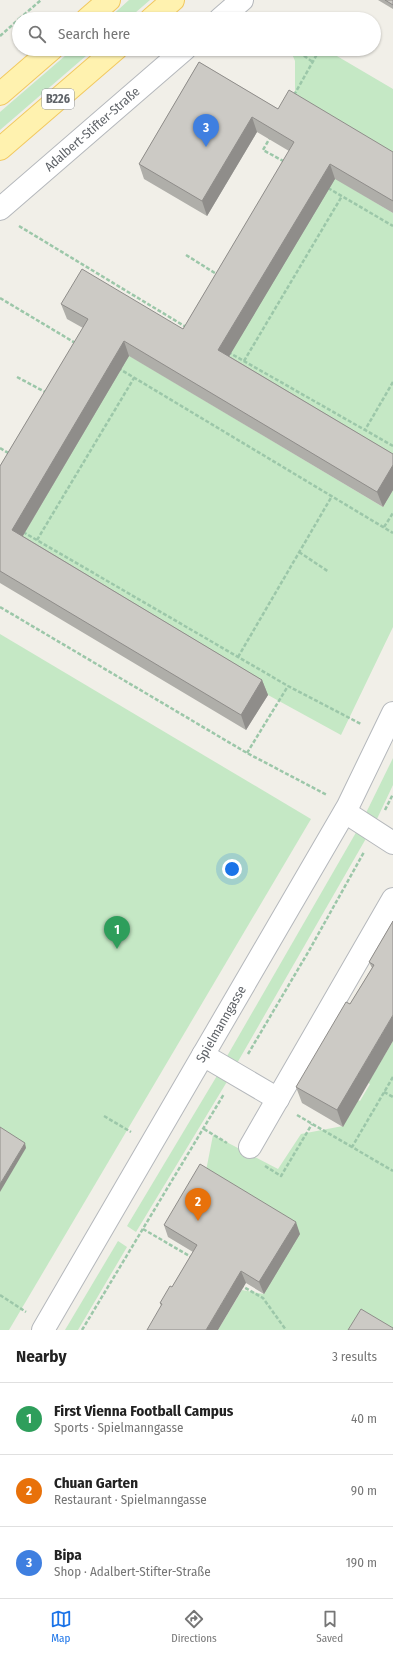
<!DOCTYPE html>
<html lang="en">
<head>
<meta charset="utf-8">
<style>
	body { margin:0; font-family:"Fira Sans Condensed",sans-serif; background:#f6f6f6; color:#222 }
	.you { position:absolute; left:232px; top:869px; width:14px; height:14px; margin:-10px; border:3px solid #fff; border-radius:50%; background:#1a73e8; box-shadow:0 0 0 6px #1a73e833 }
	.badge { display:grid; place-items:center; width:26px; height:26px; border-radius:50%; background:#1a73e8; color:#fff; font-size:13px; font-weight:700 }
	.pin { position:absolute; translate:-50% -33px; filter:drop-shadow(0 1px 2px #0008) }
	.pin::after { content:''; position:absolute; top:21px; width:14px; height:12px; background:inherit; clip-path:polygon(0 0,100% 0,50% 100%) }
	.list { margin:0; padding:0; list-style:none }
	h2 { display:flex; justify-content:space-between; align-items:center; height:52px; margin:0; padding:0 16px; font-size:17px }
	h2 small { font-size:13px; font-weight:400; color:#767676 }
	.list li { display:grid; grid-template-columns:26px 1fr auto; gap:12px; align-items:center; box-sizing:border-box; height:72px; padding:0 16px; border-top:1px solid #e0e0e0 }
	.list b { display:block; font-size:15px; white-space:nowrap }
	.list p { margin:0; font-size:13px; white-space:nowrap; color:#767676 }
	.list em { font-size:13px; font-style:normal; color:#767676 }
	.icon { flex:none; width:22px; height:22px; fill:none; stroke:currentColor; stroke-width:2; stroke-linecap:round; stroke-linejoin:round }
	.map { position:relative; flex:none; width:393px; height:1330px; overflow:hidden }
	.search { position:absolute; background:#fff; box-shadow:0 1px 3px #0004; left:12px; right:12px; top:12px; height:44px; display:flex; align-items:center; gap:10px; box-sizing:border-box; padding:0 14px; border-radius:22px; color:#767676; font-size:15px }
	.sheet { height:268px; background:#fff }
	nav { display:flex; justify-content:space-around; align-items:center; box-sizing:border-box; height:56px; border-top:1px solid #e0e0e0; background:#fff; font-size:11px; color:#767676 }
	nav a { display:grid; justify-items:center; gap:2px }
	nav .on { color:#1a73e8 }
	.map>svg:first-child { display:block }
	.green { fill:#c5e8c5 }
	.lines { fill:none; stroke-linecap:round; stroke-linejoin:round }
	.minor-casing { stroke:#b5b8bc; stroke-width:24 }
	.major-casing { stroke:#f2c960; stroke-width:24 }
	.path { stroke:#9cc7a9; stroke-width:2.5; stroke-dasharray:4 2; stroke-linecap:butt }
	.minor { stroke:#fff; stroke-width:22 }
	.major { stroke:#fff2af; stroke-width:22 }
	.wall { fill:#afaea9 }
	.shaded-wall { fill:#8f8d8a }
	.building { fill:#cccac5; stroke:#8f8d8a }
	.labels { text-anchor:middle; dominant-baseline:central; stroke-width:3; stroke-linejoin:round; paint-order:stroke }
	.shield { fill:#fff; stroke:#8f9295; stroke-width:1 }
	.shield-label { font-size:12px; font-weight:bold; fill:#5f6368 }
	.street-label { font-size:13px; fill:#5f6368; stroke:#fff }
</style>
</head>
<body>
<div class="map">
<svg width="393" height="1330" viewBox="0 0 393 1330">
	<rect width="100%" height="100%" fill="#f1efe8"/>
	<!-- green -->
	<g class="green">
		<path d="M129,0H150L128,19H108Z"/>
		<path d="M73,49H94L0,130V112Z"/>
		<path d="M290,49H325L393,89V164L295,105V61Z"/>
		<path d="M323,171L393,213V466L217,361Z"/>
		<path d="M118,349L383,507L393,490V627L341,735L268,695L10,540Z"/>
		<path d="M0,634L311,819L9,1330H0Z"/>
		<path d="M393,758V785L376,821L365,815Z"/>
		<path d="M358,829L368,835L236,1065L226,1058Z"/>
		<path d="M393,1041V1330H218L242,1290L264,1294L205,1176L213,1135L278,1169L301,1134L343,1126L358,1100L360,1101L370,1084L368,1083Z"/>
		<path d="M218,1074L228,1080L136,1232L127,1226Z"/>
		<path d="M118,1241L127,1247L78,1330H65Z"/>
	</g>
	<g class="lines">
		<defs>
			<g id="minor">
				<path d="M220,19L242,0"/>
				<path d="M0,209L185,49"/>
				<path d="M345,812L393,843"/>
				<path d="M203,1055L278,1099"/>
				<path d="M250,1147L393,899"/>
				<path d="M43,1330L348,806L393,713"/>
			</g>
			<g id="major">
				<path d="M87,19L109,0"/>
				<path d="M151,19L173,0"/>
				<path d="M0,94L52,49"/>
				<path d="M0,149L116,49"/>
			</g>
		</defs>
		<!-- minor casing -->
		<use href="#minor" class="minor-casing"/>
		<!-- major casing -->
		<use href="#major" class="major-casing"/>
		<!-- path -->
		<g class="path">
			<path d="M19,19L41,0"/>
			<path d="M0,36L19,19"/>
			<path d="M294,49L313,62"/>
			<path d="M294,95L320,49"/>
			<path d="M271,136L263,150L285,162"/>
			<path d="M328,188L393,226"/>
			<path d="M19,226L186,327"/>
			<path d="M186,255L218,275"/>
			<path d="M0,298L77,344"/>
			<path d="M228,352L365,430"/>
			<path d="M244,361L342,196"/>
			<path d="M118,368L393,533"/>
			<path d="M17,377L47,393"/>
			<path d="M393,382L365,430L393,446"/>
			<path d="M0,448L10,454"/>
			<path d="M384,527L393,513"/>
			<path d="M23,532L288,686L361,724"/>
			<path d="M37,540L134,378"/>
			<path d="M299,552L329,572"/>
			<path d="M0,607L247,753L327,795"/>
			<path d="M238,657L332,496"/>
			<path d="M247,753L288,686"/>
			<path d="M385,810L393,794"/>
			<path d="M248,1054L310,949L364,852"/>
			<path d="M393,1077L352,1147L393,1171"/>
			<path d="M384,1092L393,1097"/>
			<path d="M297,1115L352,1147"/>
			<path d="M104,1116L131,1132"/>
			<path d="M204,1129L227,1143"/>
			<path d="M265,1166L281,1176L312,1124"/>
			<path d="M143,1229L193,1258"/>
			<path d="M240,1285L263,1298L286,1330"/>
			<path d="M0,1295L26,1312"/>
			<path d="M82,1330L224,1094"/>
		</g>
		<!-- minor -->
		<use href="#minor" class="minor"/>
		<!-- major -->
		<use href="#major" class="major"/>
	</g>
	<!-- wall -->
	<g class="wall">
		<path d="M378,0H393V9Z"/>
		<path d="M199,62L278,109L393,152V213L335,179L229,356L393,454V490L383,507L129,356L23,536L262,680L268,695L246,730L0,583V466L83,328L67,319L61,304L183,329L289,151L257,132L207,216L144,179L139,164Z"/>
		<path d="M393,921L343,1127L302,1103L296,1087L350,1004L372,968L369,962Z"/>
		<path d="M164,1225L300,1234L264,1294L246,1283L161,1306L160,1303L172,1287L193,1252L168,1237Z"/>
	</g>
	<!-- shaded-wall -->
	<g class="shaded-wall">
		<path d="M252,117L257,132L207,216L202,201Z"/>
		<path d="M330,164L335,179L224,365L218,350Z"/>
		<path d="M124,341L129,356L18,544L12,530Z"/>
		<path d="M393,465V490L383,507L377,492Z"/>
		<path d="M262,680L268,695L246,730L241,715Z"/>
		<path d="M393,1015V1041L343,1127L337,1110Z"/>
		<path d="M25,1143L26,1148L0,1192V1184Z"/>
		<path d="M296,1222L300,1234L264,1294L259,1282Z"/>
		<path d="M241,1271L246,1283L218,1330H206Z"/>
	</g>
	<!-- building -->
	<g class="building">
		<path d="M385,0H393V5Z"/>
		<path d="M199,62L278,109L289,90L393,152V201L330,164L218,350L393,454V465L377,492L124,341L12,530L262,680L241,715L0,571V466L88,319L61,304L82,269L183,329L294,142L252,117L202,201L139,164Z"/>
		<path d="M393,921V1015L337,1110L296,1087L346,1002L350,1004L374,965L369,962Z"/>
		<path d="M0,1127L25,1143L0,1184Z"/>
		<path d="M200,1164L296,1222L259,1282L241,1271L206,1330H147L162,1304L160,1303L170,1286L172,1287L197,1245L164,1225Z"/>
		<path d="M361,1309L393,1328V1330H348Z"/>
	</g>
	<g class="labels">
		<!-- shield labels -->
		<rect class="shield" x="42" y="89" width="32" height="20" rx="3"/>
		<g class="shield-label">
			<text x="58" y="99">B226</text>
		</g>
		<!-- street labels -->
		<g class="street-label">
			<text transform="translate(92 129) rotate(-41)">Adalbert-Stifter-Straße</text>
			<text transform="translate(221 1024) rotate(-60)">Spielmanngasse</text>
		</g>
	</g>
</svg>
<div class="you"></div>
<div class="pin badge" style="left:117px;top:949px;background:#2e9e5b">1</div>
<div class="pin badge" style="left:198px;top:1221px;background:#e8710a">2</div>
<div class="pin badge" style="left:206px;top:147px;background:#3f7fe0">3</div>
<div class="search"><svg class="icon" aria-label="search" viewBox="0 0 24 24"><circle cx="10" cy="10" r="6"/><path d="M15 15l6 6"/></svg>Search here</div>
</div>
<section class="sheet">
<h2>Nearby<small>3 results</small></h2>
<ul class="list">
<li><span class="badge" style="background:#2e9e5b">1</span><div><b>First Vienna Football Campus</b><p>Sports · Spielmanngasse</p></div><em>40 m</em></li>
<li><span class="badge" style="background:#e8710a">2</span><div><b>Chuan Garten</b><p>Restaurant · Spielmanngasse</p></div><em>90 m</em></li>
<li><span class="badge" style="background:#3f7fe0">3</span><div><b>Bipa</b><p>Shop · Adalbert-Stifter-Straße</p></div><em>190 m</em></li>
</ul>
</section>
<nav>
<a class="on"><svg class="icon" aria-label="map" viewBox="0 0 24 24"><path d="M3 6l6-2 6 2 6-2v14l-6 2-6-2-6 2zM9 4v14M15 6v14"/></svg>Map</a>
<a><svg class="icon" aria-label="directions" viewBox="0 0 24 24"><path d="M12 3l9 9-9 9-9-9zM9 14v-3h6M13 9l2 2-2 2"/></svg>Directions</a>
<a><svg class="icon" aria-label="saved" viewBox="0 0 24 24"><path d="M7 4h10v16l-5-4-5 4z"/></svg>Saved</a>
</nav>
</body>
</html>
